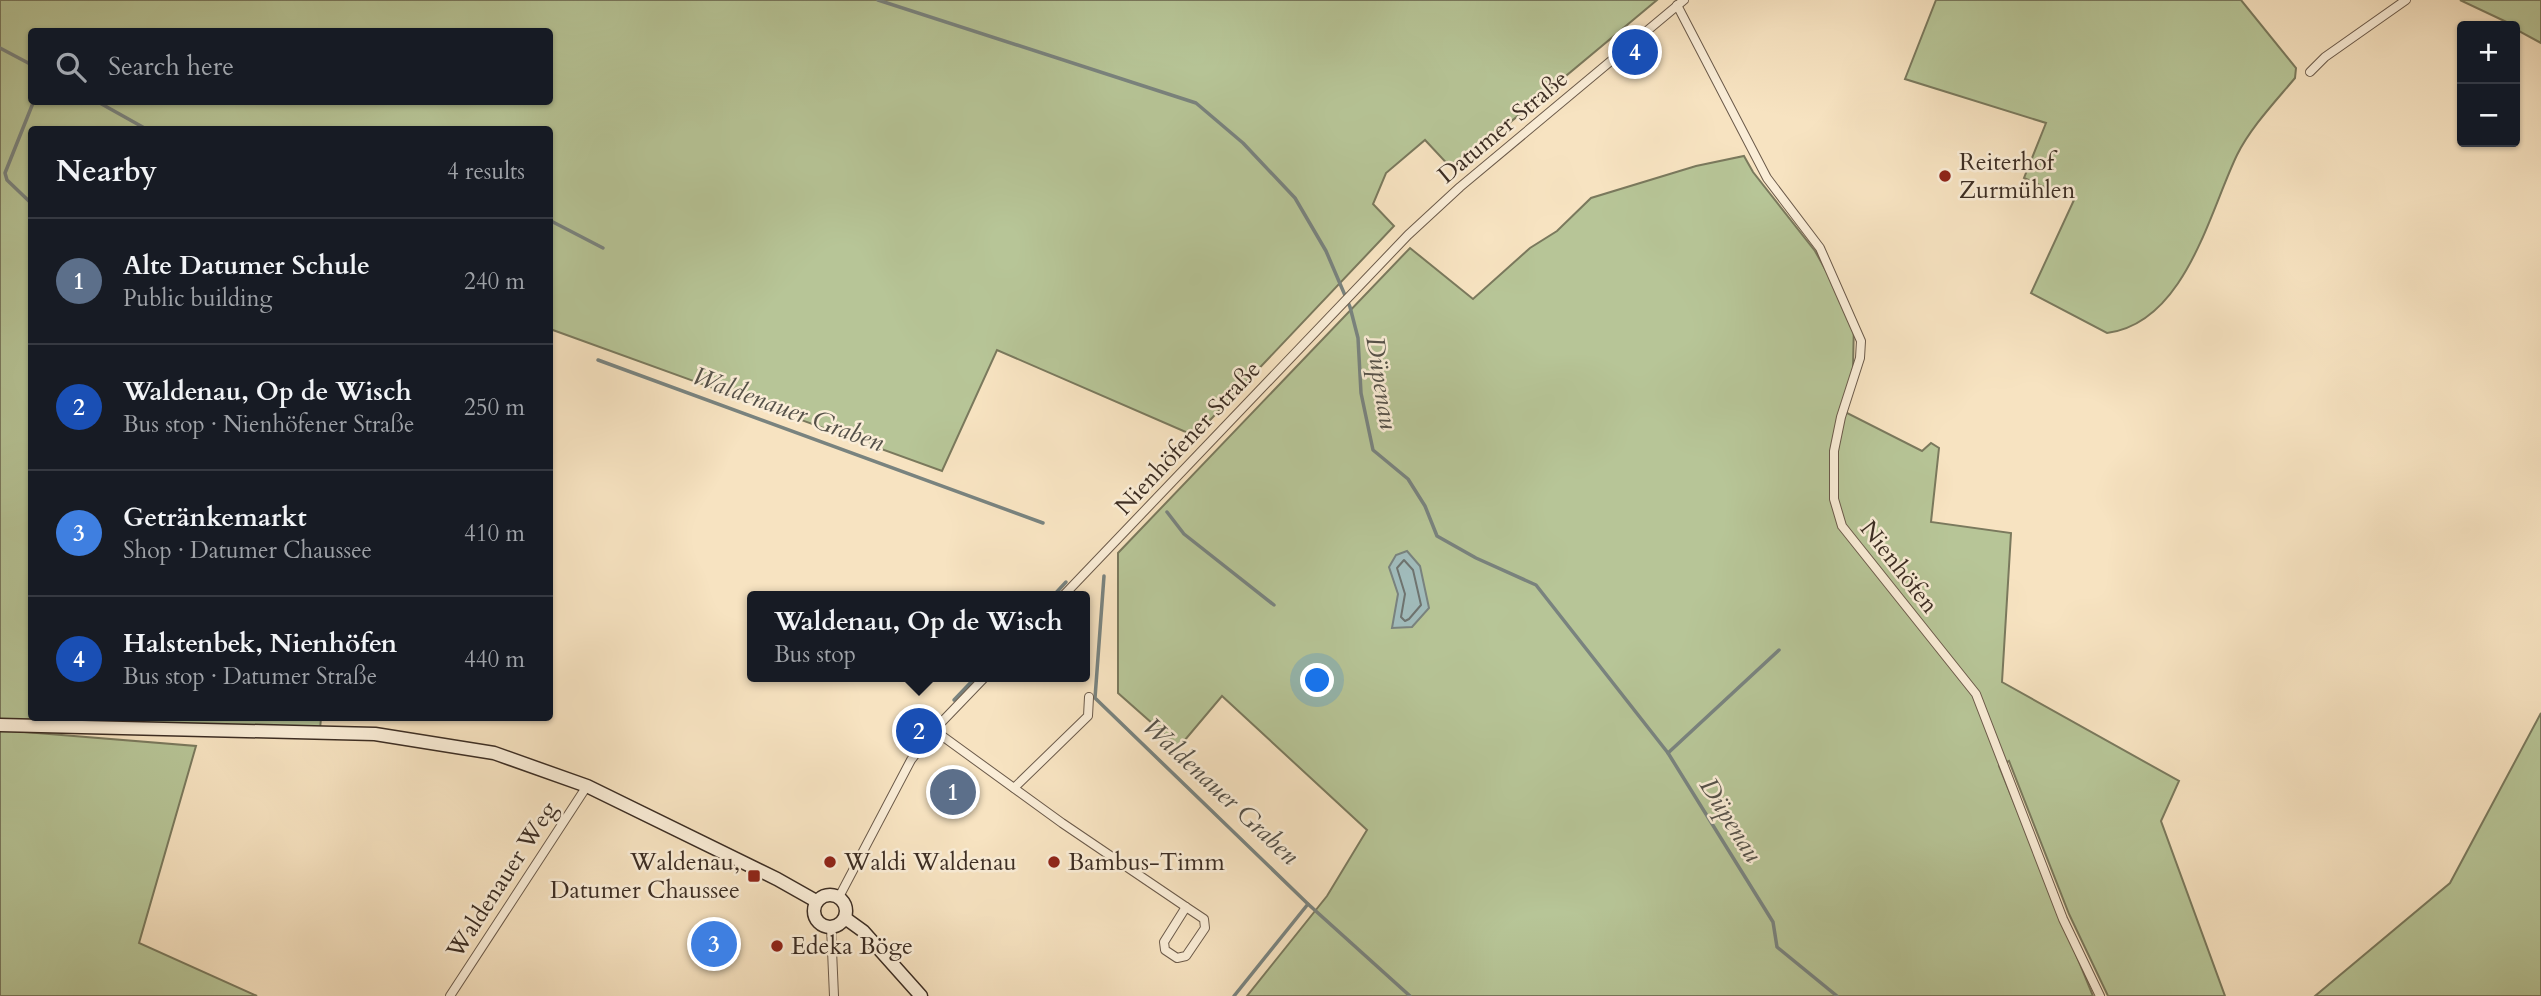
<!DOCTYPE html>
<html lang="en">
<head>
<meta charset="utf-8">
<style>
	body { margin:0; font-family:Cardo,serif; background:#20242c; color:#f1f3f6 }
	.controls { position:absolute; right:21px; top:21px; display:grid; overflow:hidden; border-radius:7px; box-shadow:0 2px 5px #0004 }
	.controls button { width:63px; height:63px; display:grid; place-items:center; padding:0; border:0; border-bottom:2px solid #363941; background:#171b24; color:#f1f3f6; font:35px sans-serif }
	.you { position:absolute; left:1318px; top:681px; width:24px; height:24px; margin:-18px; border:5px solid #fff; border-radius:50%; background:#1a73e8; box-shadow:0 0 0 10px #1a73e833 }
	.badge { display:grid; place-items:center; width:46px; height:46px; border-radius:50%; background:#c59692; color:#fff; font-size:23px; font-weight:700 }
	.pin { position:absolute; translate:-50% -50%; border:4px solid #fff; box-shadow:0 2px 7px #0006 }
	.popup { position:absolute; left:747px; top:591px; width:343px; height:91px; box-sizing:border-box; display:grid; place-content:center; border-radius:7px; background:#171b24; filter:drop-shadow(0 2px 5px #0005); font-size:23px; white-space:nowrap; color:#9ea1a6 }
	.popup b { font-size:26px; color:#f1f3f6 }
	.popup::after { content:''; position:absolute; left:50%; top:100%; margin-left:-14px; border:14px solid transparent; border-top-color:#171b24 }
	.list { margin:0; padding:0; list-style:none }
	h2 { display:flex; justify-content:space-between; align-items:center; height:91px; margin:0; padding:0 28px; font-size:30px }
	h2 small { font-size:23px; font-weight:400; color:#9ea1a6 }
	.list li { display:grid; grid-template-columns:46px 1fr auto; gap:21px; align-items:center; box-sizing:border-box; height:126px; padding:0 28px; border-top:2px solid #363941 }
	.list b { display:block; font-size:26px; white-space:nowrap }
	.list p { margin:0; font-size:23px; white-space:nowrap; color:#9ea1a6 }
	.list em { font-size:23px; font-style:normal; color:#9ea1a6 }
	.icon { flex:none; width:38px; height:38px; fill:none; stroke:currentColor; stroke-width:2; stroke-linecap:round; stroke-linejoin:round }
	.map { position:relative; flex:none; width:2541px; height:996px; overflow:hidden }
	.search { position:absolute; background:#171b24; box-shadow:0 2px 5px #0004; left:28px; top:28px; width:525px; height:77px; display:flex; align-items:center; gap:18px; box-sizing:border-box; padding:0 24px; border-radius:7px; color:#9ea1a6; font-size:26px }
	.panel { position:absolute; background:#171b24; box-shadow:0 2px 5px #0004; left:28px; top:126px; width:525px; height:595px; border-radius:7px }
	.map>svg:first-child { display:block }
	.green { fill:#b7c597; stroke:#7a795d; stroke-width:2; fill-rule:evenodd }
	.water { fill:#a1bcbc; stroke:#79837f; stroke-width:2 }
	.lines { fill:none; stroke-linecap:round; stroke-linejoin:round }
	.shore { stroke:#6e7470; stroke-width:2 }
	.stream { stroke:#79837f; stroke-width:3.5 }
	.street-casing { stroke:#6b5a4a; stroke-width:10 }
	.secondary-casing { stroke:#3c2d23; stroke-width:15 }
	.street { stroke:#faedd7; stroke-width:8 }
	.secondary { stroke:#faedd7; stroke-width:12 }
	.poi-dot { fill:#8f2418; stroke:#faedd7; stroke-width:2.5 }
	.labels { text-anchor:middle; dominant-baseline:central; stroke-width:5; stroke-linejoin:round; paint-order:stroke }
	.street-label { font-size:24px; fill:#3c2d23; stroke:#faedd7 }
	.poi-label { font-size:24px; fill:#3c2d23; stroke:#faedd7; text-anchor:start }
	.water-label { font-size:26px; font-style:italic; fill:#555149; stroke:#faedd7 }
</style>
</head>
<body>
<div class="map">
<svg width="2541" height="996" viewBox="0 0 2541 996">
	<rect width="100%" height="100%" fill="#f7e3c1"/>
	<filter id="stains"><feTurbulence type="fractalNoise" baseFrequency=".00286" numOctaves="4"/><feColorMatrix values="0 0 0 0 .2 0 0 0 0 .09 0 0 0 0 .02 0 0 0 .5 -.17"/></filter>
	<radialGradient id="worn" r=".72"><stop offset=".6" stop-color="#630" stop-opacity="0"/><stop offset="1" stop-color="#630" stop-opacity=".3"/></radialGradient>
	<!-- green -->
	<g class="green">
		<path d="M0,0H1657L1453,170L1425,140L1386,173L1373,204L1394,226L1195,436L997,350L942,471L550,329V130H32V718H321L320,729L0,722ZM32,32H550V102H32Z"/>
		<path d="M1936,0H2241L2296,68L2295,78C2275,102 2251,127 2237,155C2209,213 2185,323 2107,333L2031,293L2074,200L2024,178L2046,123L1905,79Z"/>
		<path d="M2460,0H2541V43L2515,29V26Z"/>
		<path d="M1744,156L1753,172L1815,251L1854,321L1853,368L1843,411L1922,451L1931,443L1939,448L1931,522L2011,533L2002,682L2179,781L2161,821L2225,996H2108L2069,914L2009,761L1999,766L2093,996H1247L1327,896L1367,830L1222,696L1179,747L1118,693V553L1410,248L1473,299L1530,248L1557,231L1591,198L1696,166Z"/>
		<path d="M2541,713V996H2315L2450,883Z"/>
		<path d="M0,730L196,746L139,943L257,996H0Z"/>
	</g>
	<!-- water -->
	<path class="water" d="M1407,551L1420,566L1429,608L1412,627L1392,628L1398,594L1389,567L1396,555Z"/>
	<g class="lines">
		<!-- shore -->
		<path class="shore" d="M1404,560L1413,570L1421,605L1409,619L1405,621L1401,617L1405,594L1397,568Z"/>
		<!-- stream -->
		<g class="stream">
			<path d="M878,0L1196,103L1243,143L1295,198L1326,251L1350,307L1358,338L1361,393L1373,450L1408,479L1425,506L1437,536L1476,558L1536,585L1668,753L1773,922L1777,947L1837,996"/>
			<path d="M0,48L32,65"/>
			<path d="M98,102L148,130"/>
			<path d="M32,204L7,180L5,173L33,103"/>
			<path d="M551,221L603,248"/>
			<path d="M598,360L1043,523"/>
			<path d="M1167,512L1184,534L1274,605"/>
			<path d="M1104,576L1095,698L1308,904L1410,996"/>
			<path d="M1053,596L1066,582"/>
			<path d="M954,700L976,677"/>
			<path d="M1668,753L1779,650"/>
			<path d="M1234,996L1308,904"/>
		</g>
		<defs>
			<g id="street">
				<path d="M1677,5L1767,178L1820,248L1861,341L1860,358L1841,417L1834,451V499L1842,526L1976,694L2063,919L2100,996"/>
				<path d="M2310,72L2325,57L2406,0"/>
				<path d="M1063,596L1408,235L1460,187L1684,0"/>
				<path d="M934,730L1062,823L1186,907"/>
				<path d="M1014,788L1088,716L1089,697"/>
				<path d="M839,897L911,760L934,730L985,677"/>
				<path d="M1186,907L1204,919L1205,928L1186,956L1177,958L1165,950L1164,942Z"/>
				<path d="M831,927L834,996"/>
				<path d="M450,996L587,786"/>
			</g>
			<g id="secondary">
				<path d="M0,725L375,734L494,753L587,786L777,879L816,901"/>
				<circle cx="830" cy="911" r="16"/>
				<path d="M845,918L863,931L921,996"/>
			</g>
		</defs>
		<!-- street casing -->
		<use href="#street" class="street-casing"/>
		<!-- secondary casing -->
		<use href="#secondary" class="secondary-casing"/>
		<!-- street -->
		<use href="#street" class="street"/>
		<!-- secondary -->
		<use href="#secondary" class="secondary"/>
	</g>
	<!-- markers -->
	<g class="poi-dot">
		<circle cx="1945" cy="176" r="7"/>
		<circle cx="830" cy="862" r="7"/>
		<circle cx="1054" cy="862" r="7"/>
		<rect x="747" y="869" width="14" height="14" rx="3.5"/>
		<circle cx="777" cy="946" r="7"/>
	</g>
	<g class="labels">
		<!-- street labels -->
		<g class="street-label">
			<text transform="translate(1503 127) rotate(-40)">Datumer Straße</text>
			<text transform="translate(1188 438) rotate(-47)">Nienhöfener Straße</text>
			<text transform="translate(1899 567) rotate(52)">Nienhöfen</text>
			<text transform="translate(502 880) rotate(-57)">Waldenauer Weg</text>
		</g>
		<!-- poi labels -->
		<g class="poi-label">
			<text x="1959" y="162">Reiterhof<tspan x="1959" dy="28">Zurmühlen</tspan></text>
			<text x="740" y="862" text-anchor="end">Waldenau,<tspan x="740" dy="28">Datumer Chaussee</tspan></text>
			<text x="844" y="862">Waldi Waldenau</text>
			<text x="1068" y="862">Bambus-Timm</text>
			<text x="791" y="946">Edeka Böge</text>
		</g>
		<!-- water labels -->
		<g class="water-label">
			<text transform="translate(1382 383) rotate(81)">Düpenau</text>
			<text transform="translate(788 409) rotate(20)">Waldenauer Graben</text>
			<text transform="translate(1221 791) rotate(43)">Waldenauer Graben</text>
			<text transform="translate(1731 820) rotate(58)">Düpenau</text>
		</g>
	</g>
	<rect width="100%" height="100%" filter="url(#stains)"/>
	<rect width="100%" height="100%" fill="url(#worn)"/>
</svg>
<div class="controls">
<button>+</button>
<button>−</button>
</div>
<div class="you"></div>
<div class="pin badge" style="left:953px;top:792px;background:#5c6f8a">1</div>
<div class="pin badge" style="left:919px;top:731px;background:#1a4fb4">2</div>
<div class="popup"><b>Waldenau, Op de Wisch</b>Bus stop</div>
<div class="pin badge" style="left:714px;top:944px;background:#3f7fe0">3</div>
<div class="pin badge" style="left:1635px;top:52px;background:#1a4fb4">4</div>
<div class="search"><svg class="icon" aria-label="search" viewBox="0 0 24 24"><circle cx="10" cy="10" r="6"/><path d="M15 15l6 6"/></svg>Search here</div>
<section class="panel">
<h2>Nearby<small>4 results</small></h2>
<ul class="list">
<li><span class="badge" style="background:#5c6f8a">1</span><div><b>Alte Datumer Schule</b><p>Public building</p></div><em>240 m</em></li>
<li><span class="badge" style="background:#1a4fb4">2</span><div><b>Waldenau, Op de Wisch</b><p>Bus stop · Nienhöfener Straße</p></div><em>250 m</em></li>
<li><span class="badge" style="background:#3f7fe0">3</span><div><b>Getränkemarkt</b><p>Shop · Datumer Chaussee</p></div><em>410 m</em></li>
<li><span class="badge" style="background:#1a4fb4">4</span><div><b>Halstenbek, Nienhöfen</b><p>Bus stop · Datumer Straße</p></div><em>440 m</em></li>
</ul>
</section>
</div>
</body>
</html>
